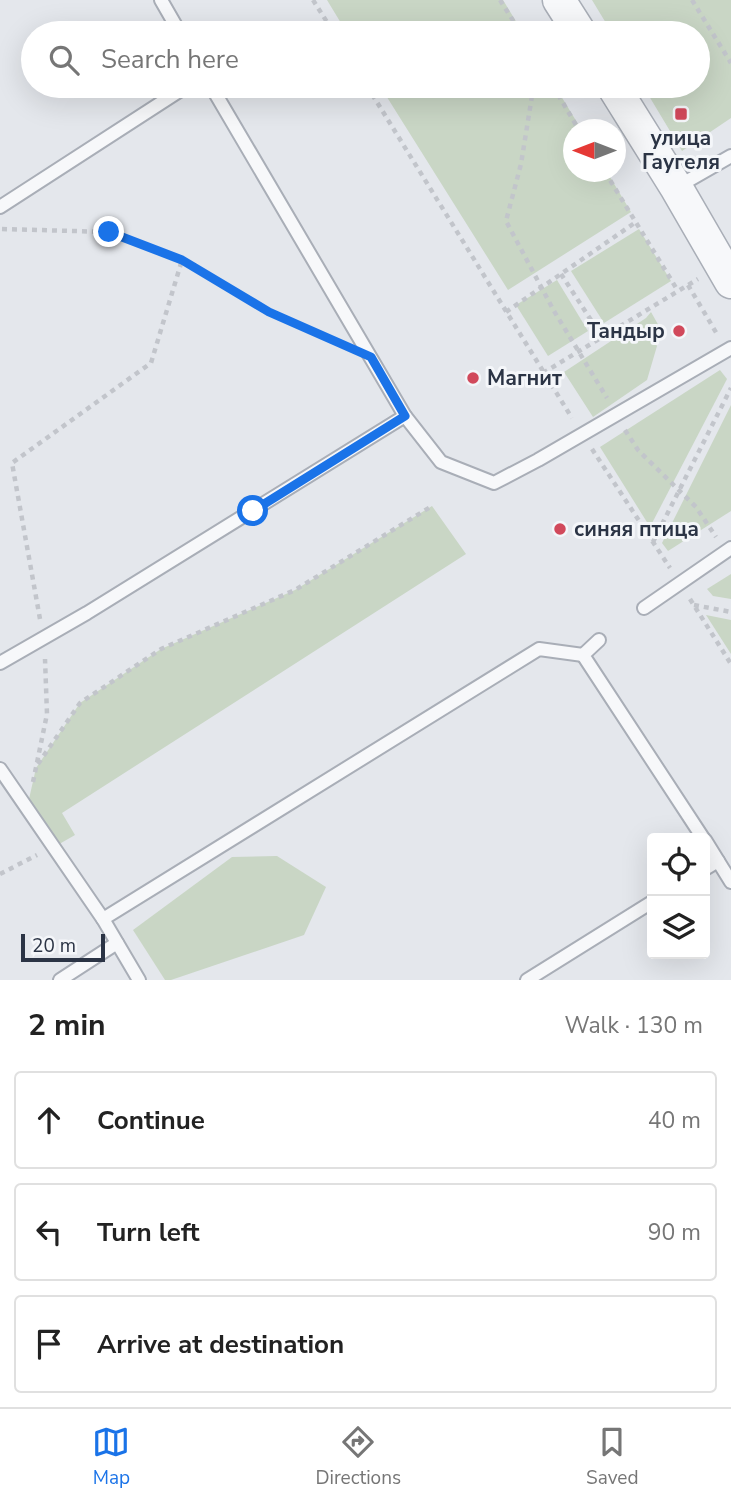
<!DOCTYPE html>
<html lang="en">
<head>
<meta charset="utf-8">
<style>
	body { margin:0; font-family:"Nunito Sans",sans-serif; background:#f2f2f2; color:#222 }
	.controls { position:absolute; right:21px; bottom:21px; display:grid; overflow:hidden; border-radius:7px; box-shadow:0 7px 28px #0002 }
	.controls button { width:63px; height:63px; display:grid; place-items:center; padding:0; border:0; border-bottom:2px solid #e0e0e0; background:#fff; color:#222; font:35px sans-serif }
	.compass { position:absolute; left:563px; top:119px; width:63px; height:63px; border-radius:50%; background:#fff; box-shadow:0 7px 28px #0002; rotate:270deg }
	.scale { position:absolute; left:21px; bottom:18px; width:84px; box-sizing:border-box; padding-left:7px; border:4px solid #2b3445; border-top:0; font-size:19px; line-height:24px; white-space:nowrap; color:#2b3445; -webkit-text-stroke:5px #f4f6f9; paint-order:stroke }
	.stop { position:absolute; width:21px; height:21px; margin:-16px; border:5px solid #1a73e8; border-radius:50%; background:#fff }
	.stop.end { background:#1a73e8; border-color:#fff; box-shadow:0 2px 7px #0008 }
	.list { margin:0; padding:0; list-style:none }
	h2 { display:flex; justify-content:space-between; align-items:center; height:91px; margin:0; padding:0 28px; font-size:30px }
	h2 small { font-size:23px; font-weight:400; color:#767676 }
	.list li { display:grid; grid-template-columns:46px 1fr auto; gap:21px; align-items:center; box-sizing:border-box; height:98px; margin:0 14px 14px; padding:0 14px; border:2px solid #e0e0e0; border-radius:7px }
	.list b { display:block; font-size:26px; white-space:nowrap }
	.list em { font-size:23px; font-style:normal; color:#767676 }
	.icon { flex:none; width:38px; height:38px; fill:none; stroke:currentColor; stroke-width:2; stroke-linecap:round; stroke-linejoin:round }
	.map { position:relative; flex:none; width:731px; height:980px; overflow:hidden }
	.search { position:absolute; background:#fff; box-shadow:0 7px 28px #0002; left:21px; right:21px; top:21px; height:77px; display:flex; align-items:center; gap:18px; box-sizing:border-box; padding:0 24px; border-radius:38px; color:#767676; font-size:26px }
	.sheet { height:427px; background:#fff }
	nav { display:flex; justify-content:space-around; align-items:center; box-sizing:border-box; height:98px; border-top:2px solid #e0e0e0; background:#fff; font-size:19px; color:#767676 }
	nav a { display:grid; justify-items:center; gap:4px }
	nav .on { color:#1a73e8 }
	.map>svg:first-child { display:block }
	.green { fill:#c9d6c5 }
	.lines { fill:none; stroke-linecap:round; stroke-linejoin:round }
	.service-casing { stroke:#a9aeb7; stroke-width:16 }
	.tertiary-casing { stroke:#a9aeb7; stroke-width:35 }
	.path { stroke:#c2c5cb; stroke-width:4.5; stroke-dasharray:5 5; stroke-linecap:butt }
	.service { stroke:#f7f8fa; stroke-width:12 }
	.tertiary { stroke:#f7f8fa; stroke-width:32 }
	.route { stroke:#1a73e8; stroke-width:9 }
	.poi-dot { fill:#d1495b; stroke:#f4f6f9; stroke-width:2.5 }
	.labels { text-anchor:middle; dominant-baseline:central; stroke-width:6; stroke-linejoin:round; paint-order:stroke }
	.poi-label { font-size:21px; font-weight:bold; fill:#2b3445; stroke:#f4f6f9; text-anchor:start }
</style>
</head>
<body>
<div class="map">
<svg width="731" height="980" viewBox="0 0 731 980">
	<rect width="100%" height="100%" fill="#e4e7ec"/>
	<!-- green -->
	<g class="green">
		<path d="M327,0H503L523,33H347Z"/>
		<path d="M592,0H731V118L682,151L643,86H698V33H612Z"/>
		<path d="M380,86H555L581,129L574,130V172H607L631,212L508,290Z"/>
		<path d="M639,229L671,281L604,323L571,271Z"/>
		<path d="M557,280L588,331L548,356L516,305Z"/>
		<path d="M651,312L664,335L654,341L657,346L647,380L593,417L564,372L646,318Z"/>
		<path d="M720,370L727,379L650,527L600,447Z"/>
		<path d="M731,405V511L668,551L662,543Z"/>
		<path d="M432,506L466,554L62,813L75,835L54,847L27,808L36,768L80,703L161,649L295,590Z"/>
		<path d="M731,574V599L713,596L707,589Z"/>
		<path d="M706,615L731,620V654Z"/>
		<path d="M277,856L326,887L304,935L171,980H165L133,930L232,857Z"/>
	</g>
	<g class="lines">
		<defs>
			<g id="service">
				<path d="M161,0L180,33"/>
				<path d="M211,86L405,416L441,462L494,483L538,460L731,348"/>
				<path d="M677,187L731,156"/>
				<path d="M0,207L187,86"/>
				<path d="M644,608L731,548"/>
				<path d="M599,640L583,655L703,838"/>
				<path d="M0,663L87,613L405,416"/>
				<path d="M0,769L103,919"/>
				<path d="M705,840L731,882"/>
				<path d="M705,869L718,861"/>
				<path d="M60,980L117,943"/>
				<path d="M139,980L103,919L539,649L583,655"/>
				<path d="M527,980L652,902"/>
			</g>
			<g id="tertiary">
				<path d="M559,0L580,33"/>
				<path d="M613,86L676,187L731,282"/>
			</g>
		</defs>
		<!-- service casing -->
		<use href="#service" class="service-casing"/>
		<!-- tertiary casing -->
		<use href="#tertiary" class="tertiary-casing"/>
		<!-- path -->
		<g class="path">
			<path d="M313,0L334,33"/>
			<path d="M500,0L521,33"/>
			<path d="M692,0L731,63"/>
			<path d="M367,86L572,418"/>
			<path d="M531,86L532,96L521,164L506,221L554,311L607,398"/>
			<path d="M553,86L579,130"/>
			<path d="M605,172L678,291"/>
			<path d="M2,229L109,232L182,260L269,312L338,343"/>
			<path d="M561,274L602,337"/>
			<path d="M688,285L717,334"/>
			<path d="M506,312L636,222"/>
			<path d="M543,373L698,279"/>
			<path d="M625,430L638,450L696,507L716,537"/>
			<path d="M592,449L670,568"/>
			<path d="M653,542L731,388"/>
			<path d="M690,599L731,664"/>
			<path d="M694,605L731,612"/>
			<path d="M40,619L12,463L151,363L182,260"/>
			<path d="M38,764L80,703L161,649L295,590L432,506"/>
			<path d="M33,782L47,714L45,659"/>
			<path d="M0,874L37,855"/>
		</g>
		<!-- service -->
		<use href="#service" class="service"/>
		<!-- tertiary -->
		<use href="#tertiary" class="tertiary"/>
	</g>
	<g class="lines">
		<!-- route -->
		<path class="route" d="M109,232L182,260L269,312L371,357L405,416L253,511"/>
	</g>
	<!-- markers -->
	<g class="poi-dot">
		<rect x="674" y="107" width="14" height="14" rx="3.5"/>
		<circle cx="679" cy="331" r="7"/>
		<circle cx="473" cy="378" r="7"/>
		<circle cx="560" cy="529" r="7"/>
	</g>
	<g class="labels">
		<!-- poi labels -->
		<g class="poi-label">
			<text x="681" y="138" text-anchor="middle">улица<tspan x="681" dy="24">Гаугеля</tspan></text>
			<text x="665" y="331" text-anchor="end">Тандыр</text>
			<text x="487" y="378">Магнит</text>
			<text x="574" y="529">синяя птица</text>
		</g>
	</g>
</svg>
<div class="controls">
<button><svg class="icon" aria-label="locate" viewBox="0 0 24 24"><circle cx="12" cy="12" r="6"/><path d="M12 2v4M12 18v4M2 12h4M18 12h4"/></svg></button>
<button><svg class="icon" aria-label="layers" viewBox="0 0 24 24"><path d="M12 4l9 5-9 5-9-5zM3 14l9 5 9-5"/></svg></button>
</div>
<svg class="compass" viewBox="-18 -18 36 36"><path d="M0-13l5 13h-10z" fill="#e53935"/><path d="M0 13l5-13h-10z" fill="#767676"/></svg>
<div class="scale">20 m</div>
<div class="stop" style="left:253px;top:511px"></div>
<div class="stop end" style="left:109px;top:232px"></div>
<div class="search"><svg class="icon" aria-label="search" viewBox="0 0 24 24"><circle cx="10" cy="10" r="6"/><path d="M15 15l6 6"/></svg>Search here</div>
</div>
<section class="sheet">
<h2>2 min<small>Walk · 130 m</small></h2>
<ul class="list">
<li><svg class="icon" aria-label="ahead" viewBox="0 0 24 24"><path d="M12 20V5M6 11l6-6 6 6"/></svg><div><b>Continue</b></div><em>40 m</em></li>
<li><svg class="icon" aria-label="left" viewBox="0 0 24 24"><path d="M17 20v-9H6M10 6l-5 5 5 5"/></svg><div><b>Turn left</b></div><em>90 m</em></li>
<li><svg class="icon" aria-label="arrive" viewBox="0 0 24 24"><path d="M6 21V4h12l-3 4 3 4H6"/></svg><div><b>Arrive at destination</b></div></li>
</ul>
</section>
<nav>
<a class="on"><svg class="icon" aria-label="map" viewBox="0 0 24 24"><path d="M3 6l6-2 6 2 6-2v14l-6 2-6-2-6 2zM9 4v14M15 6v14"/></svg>Map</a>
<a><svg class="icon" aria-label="directions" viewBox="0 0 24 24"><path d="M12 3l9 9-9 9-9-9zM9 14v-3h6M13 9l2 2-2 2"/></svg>Directions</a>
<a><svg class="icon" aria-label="saved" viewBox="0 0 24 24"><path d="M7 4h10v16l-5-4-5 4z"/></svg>Saved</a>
</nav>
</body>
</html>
